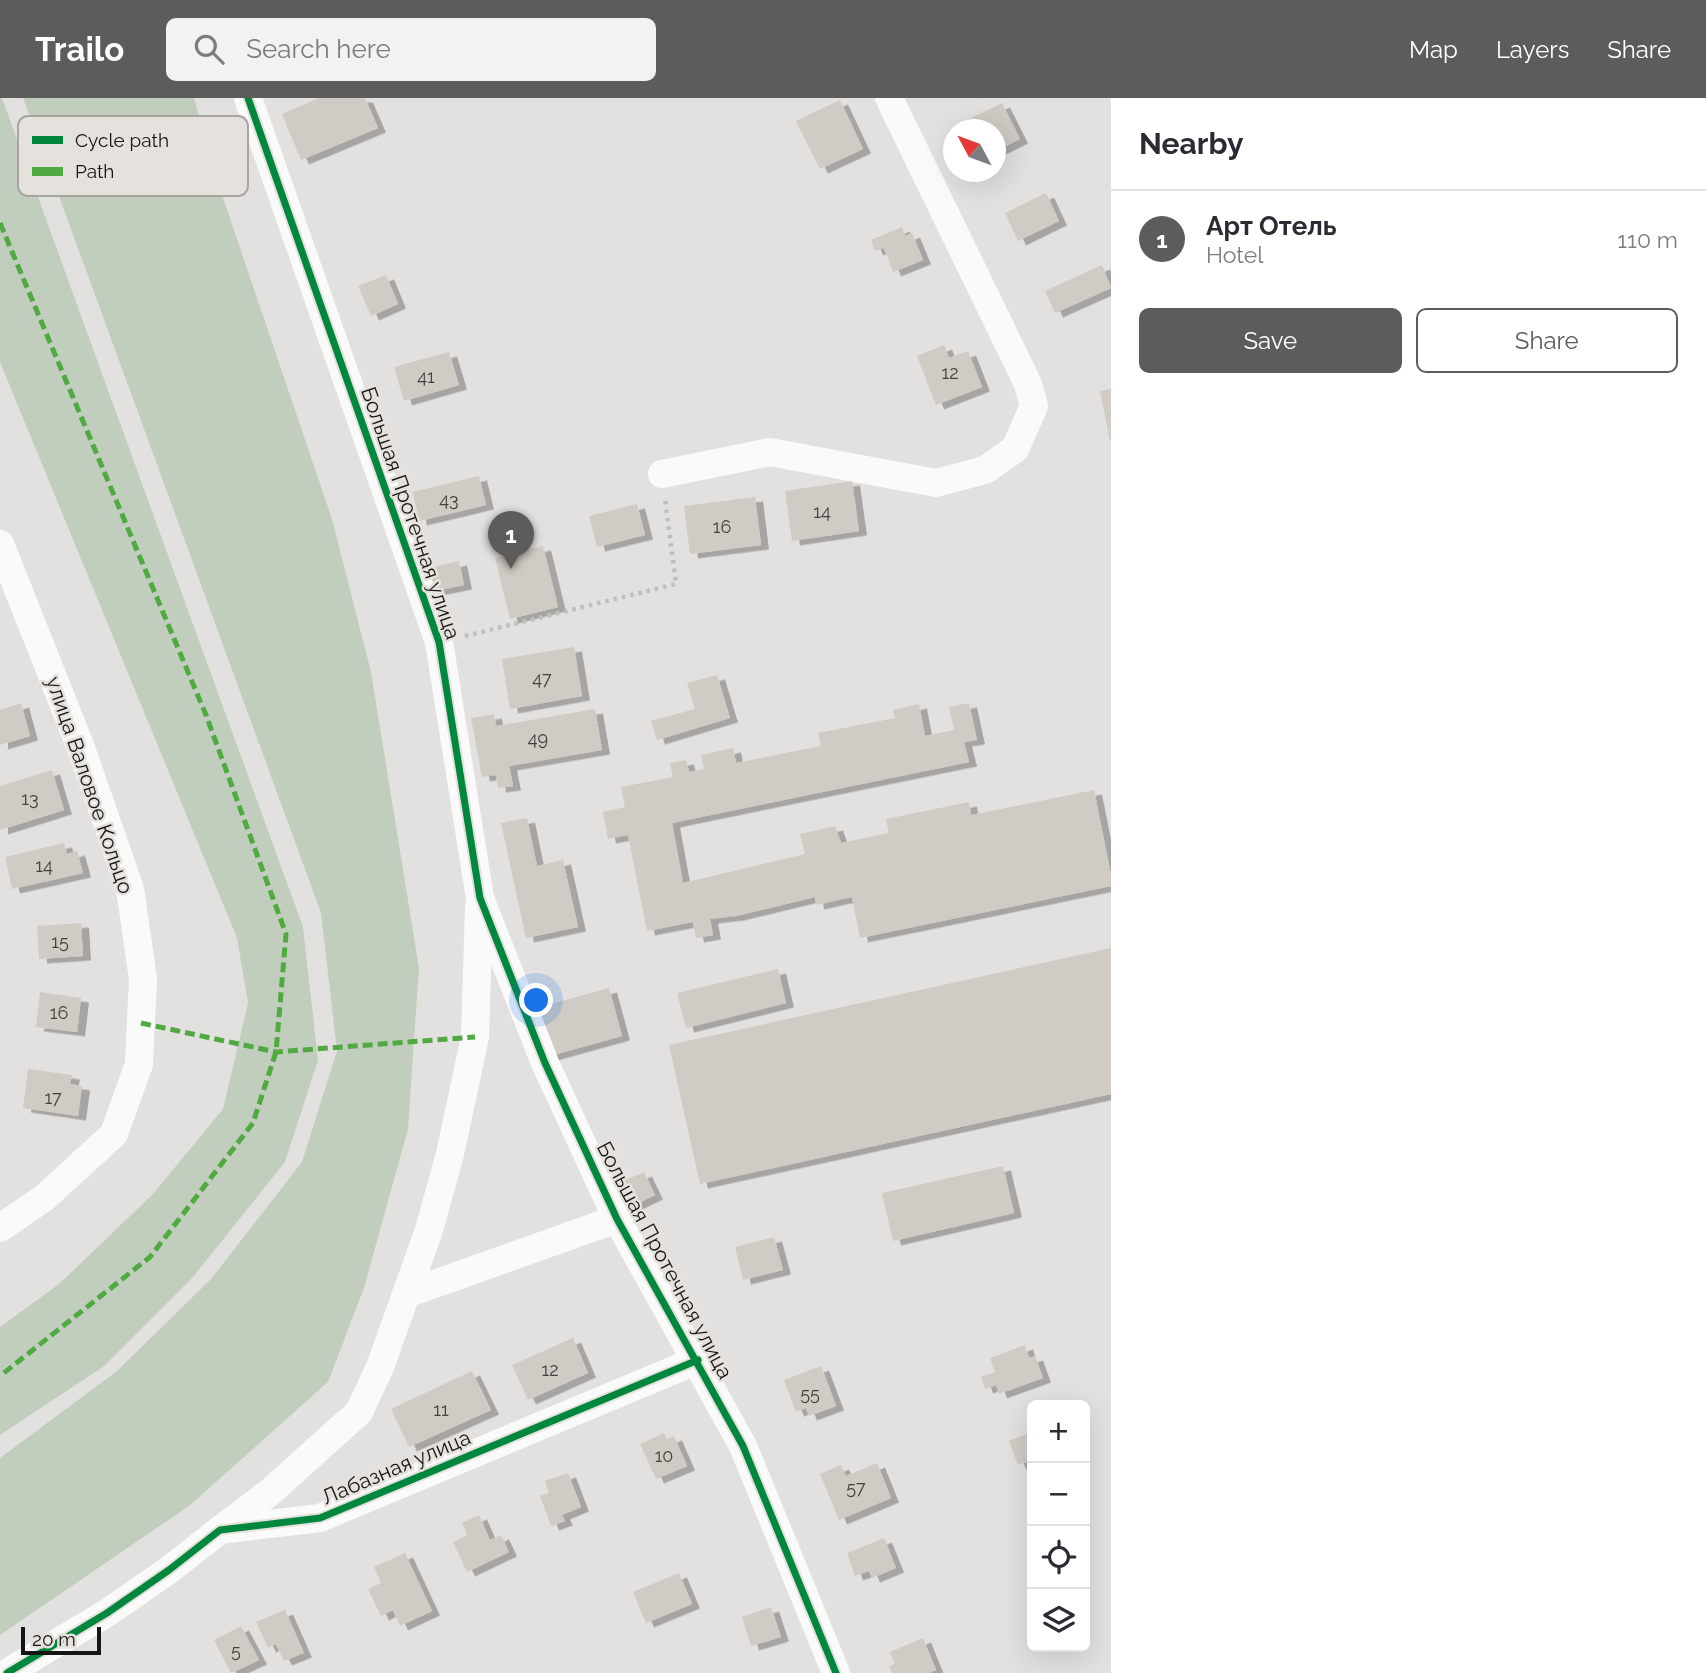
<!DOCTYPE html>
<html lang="en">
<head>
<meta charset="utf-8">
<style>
	body { margin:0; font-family:Raleway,sans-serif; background:#f2f2f3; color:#2b2b33 }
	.controls { position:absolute; right:21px; bottom:21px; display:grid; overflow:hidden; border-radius:10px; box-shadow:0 7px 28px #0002 }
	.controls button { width:63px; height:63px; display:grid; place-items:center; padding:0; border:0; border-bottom:2px solid #e1e1e2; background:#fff; color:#2b2b33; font:35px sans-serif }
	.compass { position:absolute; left:943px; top:21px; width:63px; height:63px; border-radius:50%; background:#fff; box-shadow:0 7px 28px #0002; rotate:311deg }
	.scale { position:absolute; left:21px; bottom:18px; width:80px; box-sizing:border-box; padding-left:7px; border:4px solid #161514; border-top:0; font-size:19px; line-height:24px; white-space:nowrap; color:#161514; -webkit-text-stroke:5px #e5e2dd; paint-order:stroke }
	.you { position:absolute; left:537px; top:903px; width:24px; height:24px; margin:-18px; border:5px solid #fff; border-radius:50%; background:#1a73e8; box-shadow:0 0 0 10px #1a73e833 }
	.badge { display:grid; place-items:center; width:46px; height:46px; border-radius:50%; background:#5e5c5b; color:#fff; font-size:23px; font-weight:700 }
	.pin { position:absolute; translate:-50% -58px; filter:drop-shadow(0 2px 4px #0008) }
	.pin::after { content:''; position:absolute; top:37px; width:24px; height:21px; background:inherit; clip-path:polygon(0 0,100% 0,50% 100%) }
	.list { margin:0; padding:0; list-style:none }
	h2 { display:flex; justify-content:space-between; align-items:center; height:91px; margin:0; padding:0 28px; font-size:30px }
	h2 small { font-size:23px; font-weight:400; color:#7c7c81 }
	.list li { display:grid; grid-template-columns:46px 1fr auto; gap:21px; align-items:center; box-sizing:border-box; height:98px; padding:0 28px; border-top:2px solid #e1e1e2 }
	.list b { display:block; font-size:26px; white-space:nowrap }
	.list p { margin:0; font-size:23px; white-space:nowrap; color:#7c7c81 }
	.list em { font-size:23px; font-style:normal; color:#7c7c81 }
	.actions { display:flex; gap:14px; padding:21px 28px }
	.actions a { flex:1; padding:16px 0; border:2px solid #5e5c5b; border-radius:10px; text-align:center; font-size:24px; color:#5e5c5b }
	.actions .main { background:#5e5c5b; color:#fff }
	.icon { flex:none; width:38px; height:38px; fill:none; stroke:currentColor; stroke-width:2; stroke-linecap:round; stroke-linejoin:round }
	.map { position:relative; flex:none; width:1111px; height:1575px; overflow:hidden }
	header { display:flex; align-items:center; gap:42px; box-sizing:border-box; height:98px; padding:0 35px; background:#5e5c5b; color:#fff }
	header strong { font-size:33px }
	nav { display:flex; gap:38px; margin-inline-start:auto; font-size:24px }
	.search { width:490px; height:63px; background:#f2f2f3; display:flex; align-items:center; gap:18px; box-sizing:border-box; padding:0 24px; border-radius:10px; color:#7c7c81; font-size:26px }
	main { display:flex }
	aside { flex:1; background:#fff }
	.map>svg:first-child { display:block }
	.green { fill:#c1cebe }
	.building { fill:#d0cbc4; filter:url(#shadow) }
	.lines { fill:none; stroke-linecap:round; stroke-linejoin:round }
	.path { stroke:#bfbfbf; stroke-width:4.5; stroke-dasharray:3.5 5; stroke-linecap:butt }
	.minor { stroke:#fbfafa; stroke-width:28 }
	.quiet { stroke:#51a942; stroke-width:5; stroke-dasharray:10 5; stroke-linecap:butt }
	.cycleway-casing { stroke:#e5e2dd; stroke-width:11 }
	.cycleway { stroke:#00873e; stroke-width:7 }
	.labels { text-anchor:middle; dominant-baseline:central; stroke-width:5; stroke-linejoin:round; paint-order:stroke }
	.number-label { font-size:18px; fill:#444240 }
	.street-label { font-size:21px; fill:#161514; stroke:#e5e2dd }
	.key { fill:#e5e2dd; stroke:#a7a4a1; stroke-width:2 }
	.key-label { font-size:19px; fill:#161514 }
</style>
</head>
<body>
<header>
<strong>Trailo</strong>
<div class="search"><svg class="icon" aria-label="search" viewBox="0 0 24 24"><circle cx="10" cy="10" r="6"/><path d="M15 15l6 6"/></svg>Search here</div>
<nav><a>Map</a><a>Layers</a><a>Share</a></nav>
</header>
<main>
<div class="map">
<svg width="1111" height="1575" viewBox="0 0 1111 1575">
	<defs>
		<filter id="shadow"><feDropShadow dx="8" dy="4.5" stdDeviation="0" flood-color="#0004"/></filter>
	</defs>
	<rect width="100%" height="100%" fill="#e3e1df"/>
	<!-- green -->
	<g class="green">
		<path d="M0,0H2L303,829L318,962L285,1064L193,1179L103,1269L0,1337V1229L59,1186L153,1096L223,1011L248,905L237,840L0,264Z"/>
		<path d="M23,0H194L218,85L332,421L371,574L419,870L408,1031L364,1190L328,1284L189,1408L0,1537V1360L117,1273L211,1181L302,1064L337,953L321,815Z"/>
	</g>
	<!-- building -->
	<g class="building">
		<path d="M319,0H365L378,30L301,62L282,16Z"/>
		<path d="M840,2L863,51L820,71L796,23Z"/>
		<path d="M1002,5L1020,41L996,53V32H964L961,25Z"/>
		<path d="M1046,95L1059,123L1018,143L1005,115Z"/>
		<path d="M902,129L905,138L912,135L923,162L893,174L884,150L875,153L871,142Z"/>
		<path d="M1102,167L1111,190L1055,215L1045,193Z"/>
		<path d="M386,177L398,206L371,218L358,188Z"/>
		<path d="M944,247L949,260L968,253L982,289L936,307L917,258Z"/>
		<path d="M449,254L459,287L404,303L394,269Z"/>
		<path d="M1111,291V342L1110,343L1100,293Z"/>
		<path d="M479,378L486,407L419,423L413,394Z"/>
		<path d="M852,383L859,433L792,443L785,393Z"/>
		<path d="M755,399L761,447L690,456L684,408Z"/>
		<path d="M637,406L645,437L597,449L589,418Z"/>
		<path d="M543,448L558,509L510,521L495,460Z"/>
		<path d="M459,463L464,487L435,493L429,470Z"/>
		<path d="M574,549L582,598L510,611L502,561Z"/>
		<path d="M717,577L730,620L657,642L651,623L695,611L687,585Z"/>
		<path d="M21,605L30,638L0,647V612Z"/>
		<path d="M969,605L977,642L964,644L969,664L672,725L683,785L805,756L800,736L835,728L841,745L889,735L886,721L969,704L971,717L1094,692L1111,777V788L860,840L852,799L816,807L815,799L736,818L710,821L713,837L696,840L693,824L647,833L628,737L608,741L603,714L625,709L621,689L673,679L670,665L686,662L689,674L704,671L701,657L733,650L736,665L821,648L818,635L895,620L893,612L919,606L925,638L954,632L949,609Z"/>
		<path d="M595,611L602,652L509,668L513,688L498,690L496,677L482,679L471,620L494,616L496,628Z"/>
		<path d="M52,672L64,712L0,732V688Z"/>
		<path d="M527,720L537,768L563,762L578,829L526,840L501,725Z"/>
		<path d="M64,745L67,756L77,753L83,775L12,791L5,759Z"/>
		<path d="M81,825L83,858L39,861L37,828Z"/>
		<path d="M1111,850V996L700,1086L669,947Z"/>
		<path d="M778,871L786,905L686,930L677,895Z"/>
		<path d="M609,890L622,938L546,959L533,911Z"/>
		<path d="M40,894L81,900L77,934L36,929Z"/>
		<path d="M28,971L72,977L70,986L82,988L78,1018L23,1010Z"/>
		<path d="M1003,1068L1014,1115L893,1143L882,1095Z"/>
		<path d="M644,1074L655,1097L628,1110L617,1086Z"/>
		<path d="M774,1139L783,1172L743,1182L735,1149Z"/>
		<path d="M573,1240L588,1275L528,1302L512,1267Z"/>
		<path d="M1025,1247L1029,1260L1035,1258L1043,1280L999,1296L996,1287L985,1291L981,1279L995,1274L990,1260Z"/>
		<path d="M821,1268L836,1308L809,1318L806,1310L796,1314L784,1282Z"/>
		<path d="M472,1273L491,1312L409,1349L391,1311Z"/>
		<path d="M1032,1327V1362L1018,1367L1009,1343L1029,1335L1027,1329Z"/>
		<path d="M664,1335L667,1341L674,1338L687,1368L656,1381L640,1346Z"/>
		<path d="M877,1365L891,1400L839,1422L820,1376L841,1367L846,1378Z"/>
		<path d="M568,1375L581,1409L562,1417L565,1423L551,1428L540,1398L549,1395L545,1383Z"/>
		<path d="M479,1417L490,1442L501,1437L509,1454L467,1474L453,1444L467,1437L462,1425Z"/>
		<path d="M884,1440L896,1470L872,1480L869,1473L855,1478L847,1455Z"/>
		<path d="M405,1455L432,1513L400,1528L393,1512L381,1518L368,1491L381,1485L374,1469Z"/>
		<path d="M679,1475L692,1506L646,1525L633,1494Z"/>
		<path d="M771,1509L781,1539L751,1548L742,1519Z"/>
		<path d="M285,1512L304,1555L284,1563L276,1546L268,1550L256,1524Z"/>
		<path d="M241,1528L259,1562L231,1575L214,1542Z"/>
		<path d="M923,1540L936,1572L929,1575H892L889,1568L895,1566L890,1554Z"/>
	</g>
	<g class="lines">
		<!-- path -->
		<path class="path" d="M465,538L676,486L665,401"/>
		<!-- minor -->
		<g class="minor">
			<path d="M248,0L439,544L480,800L545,965L617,1121L743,1348L836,1575"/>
			<path d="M662,376L770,354L936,385L985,372L1015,351L1034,308L1028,286L889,0"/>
			<path d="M0,446L81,650L130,791L143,881L139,966L114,1036L44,1100L0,1130"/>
			<path d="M406,1196L617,1121"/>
			<path d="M220,1432L270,1394L359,1314L380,1269L429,1132L450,1056L475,939L479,810"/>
			<path d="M7,1575L107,1515L169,1472L220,1432L320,1420L698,1262"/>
		</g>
		<!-- quiet -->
		<g class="quiet">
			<path d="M0,125L206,617L286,836L276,954L253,1025L150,1159L0,1278"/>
			<path d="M141,925L276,954L475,939"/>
		</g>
		<defs>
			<g id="cycleway">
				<path d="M248,0L439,544L480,800L545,965L617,1121L743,1348L836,1575"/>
				<path d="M7,1575L107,1515L169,1472L220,1432L320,1420L698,1262"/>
			</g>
		</defs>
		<!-- cycleway casing -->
		<use href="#cycleway" class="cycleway-casing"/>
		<!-- cycleway -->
		<use href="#cycleway" class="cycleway"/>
	</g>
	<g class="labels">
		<!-- number labels -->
		<g class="number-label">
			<text x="950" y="274">12</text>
			<text x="426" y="278">41</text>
			<text x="449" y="401">43</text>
			<text x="822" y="413">14</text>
			<text x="722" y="428">16</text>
			<text x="542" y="580">47</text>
			<text x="538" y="640">49</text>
			<text x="30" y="700">13</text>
			<text x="44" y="767">14</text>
			<text x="60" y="843">15</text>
			<text x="59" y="914">16</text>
			<text x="53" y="999">17</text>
			<text x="550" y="1271">12</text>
			<text x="810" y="1295">55</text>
			<text x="441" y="1311">11</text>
			<text x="664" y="1357">10</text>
			<text x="856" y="1389">57</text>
			<text x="236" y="1552">5</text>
		</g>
		<!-- street labels -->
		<g class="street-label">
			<text transform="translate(411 415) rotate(71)">Большая Протечная улица</text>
			<text transform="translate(90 687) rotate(71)">улица Валовое Кольцо</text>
			<text transform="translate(665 1162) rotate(62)">Большая Протечная улица</text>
			<text transform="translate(396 1369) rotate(-23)">Лабазная улица</text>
		</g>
	</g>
	<!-- legend -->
	<rect x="18" y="18" width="230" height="80" rx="10" class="key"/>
	<rect x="32" y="38" width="31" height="8" fill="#00873e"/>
	<rect x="32" y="69" width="31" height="9" fill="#51a942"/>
	<g class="key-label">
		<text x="75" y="49">Cycle path</text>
		<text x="75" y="80">Path</text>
	</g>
</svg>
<div class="controls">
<button>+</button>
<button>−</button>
<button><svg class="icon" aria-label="locate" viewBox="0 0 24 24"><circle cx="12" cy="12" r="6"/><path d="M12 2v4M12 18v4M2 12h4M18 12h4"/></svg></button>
<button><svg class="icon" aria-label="layers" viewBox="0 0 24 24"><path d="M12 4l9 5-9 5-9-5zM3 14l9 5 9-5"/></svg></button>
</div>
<svg class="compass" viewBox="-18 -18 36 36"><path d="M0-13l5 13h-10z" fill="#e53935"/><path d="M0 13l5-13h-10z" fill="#7c7c81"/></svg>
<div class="scale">20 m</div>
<div class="you"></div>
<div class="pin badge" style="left:511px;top:471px">1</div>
</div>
<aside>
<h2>Nearby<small></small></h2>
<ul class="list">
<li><span class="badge">1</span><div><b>Арт Отель</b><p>Hotel</p></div><em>110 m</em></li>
</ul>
<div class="actions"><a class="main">Save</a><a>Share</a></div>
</aside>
</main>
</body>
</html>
